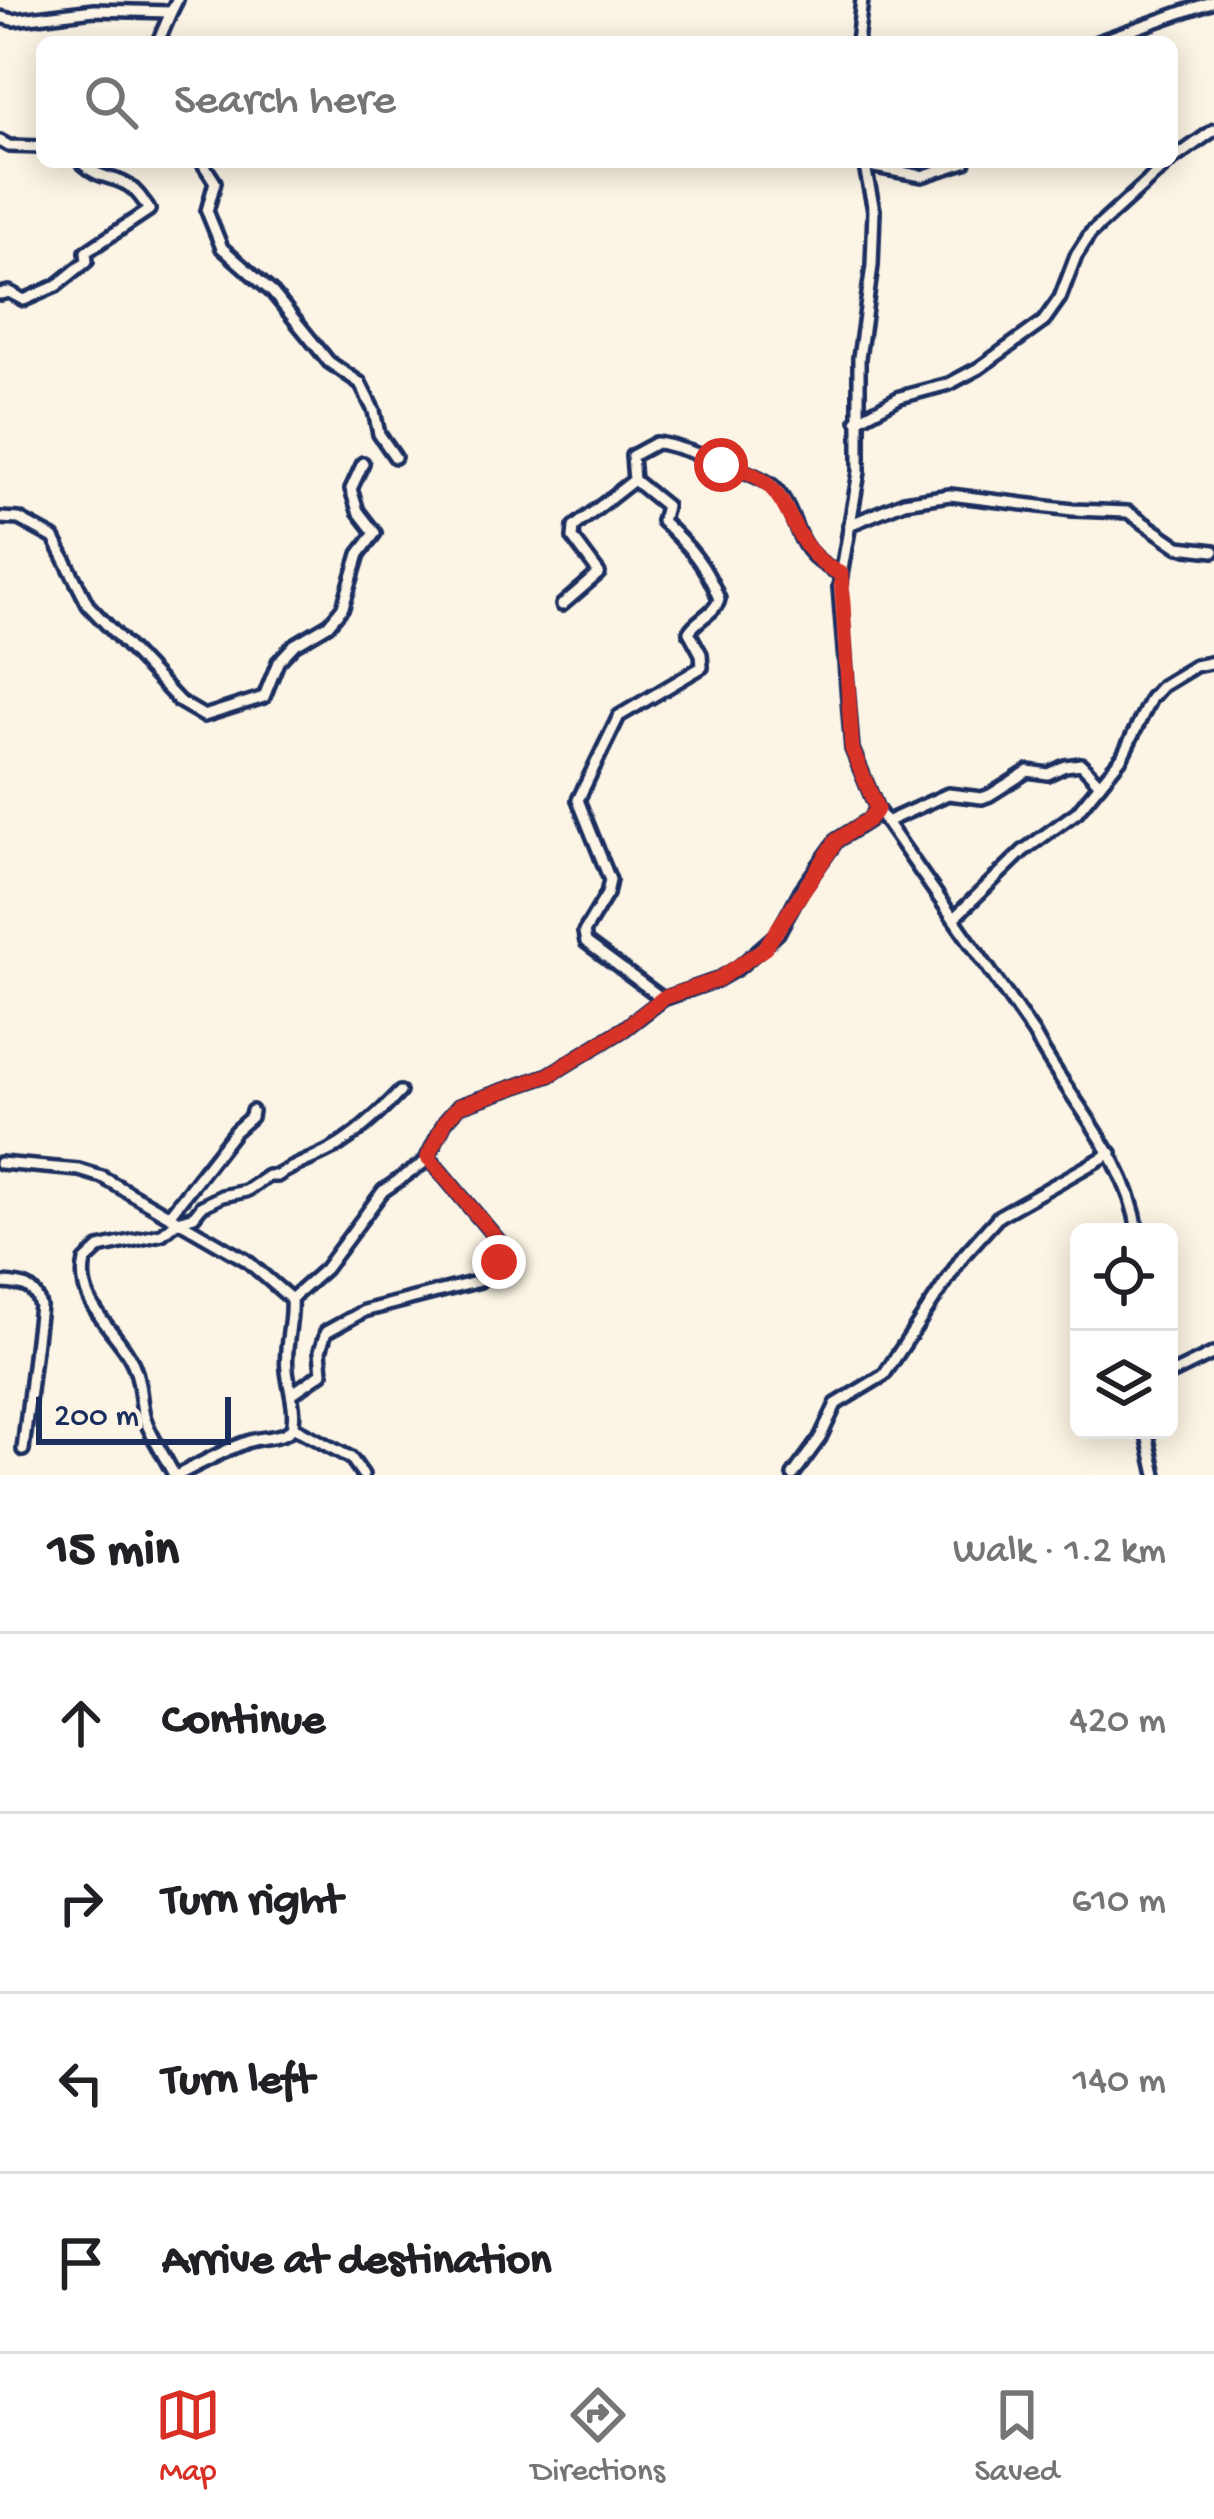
<!DOCTYPE html>
<html lang="en">
<head>
<meta charset="utf-8">
<style>
	body { margin:0; font-family:"Gochi Hand",sans-serif; background:#f6f6f6; color:#202124 }
	.controls { position:absolute; right:36px; bottom:36px; display:grid; overflow:hidden; border-radius:18px; box-shadow:0 6px 30px #0003 }
	.controls button { width:108px; height:108px; display:grid; place-items:center; padding:0; border:0; border-bottom:3px solid #e0e0e0; background:#fff; color:#202124; font:60px sans-serif }
	.scale { position:absolute; left:36px; bottom:30px; width:195px; box-sizing:border-box; padding-left:12px; border:6px solid #1b2f5e; border-top:0; font-size:33px; line-height:42px; white-space:nowrap; color:#1b2f5e; -webkit-text-stroke:9px #fcf5e5; paint-order:stroke }
	.stop { position:absolute; width:36px; height:36px; margin:-27px; border:9px solid #d93025; border-radius:50%; background:#fff }
	.stop.end { background:#d93025; border-color:#fff; box-shadow:0 3px 12px #0008 }
	.list { margin:0; padding:0; list-style:none }
	h2 { display:flex; justify-content:space-between; align-items:center; height:156px; margin:0; padding:0 48px; font-size:51px }
	h2 small { font-size:39px; font-weight:400; color:#757577 }
	.list li { display:grid; grid-template-columns:78px 1fr auto; gap:36px; align-items:center; box-sizing:border-box; height:180px; padding:0 48px; border-top:3px solid #e0e0e0 }
	.list b { display:block; font-size:45px; white-space:nowrap }
	.list em { font-size:39px; font-style:normal; color:#757577 }
	.icon { flex:none; width:66px; height:66px; fill:none; stroke:currentColor; stroke-width:2; stroke-linecap:round; stroke-linejoin:round }
	.map { position:relative; flex:none; width:1214px; height:1475px; overflow:hidden }
	.search { position:absolute; background:#fff; box-shadow:0 6px 30px #0003; left:36px; right:36px; top:36px; height:132px; display:flex; align-items:center; gap:30px; box-sizing:border-box; padding:0 42px; border-radius:18px; color:#757577; font-size:45px }
	.sheet { height:876px; background:#fff }
	nav { display:flex; justify-content:space-around; align-items:center; box-sizing:border-box; height:168px; border-top:3px solid #e0e0e0; background:#fff; font-size:33px; color:#757577 }
	nav a { display:grid; justify-items:center; gap:6px }
	nav .on { color:#d93025 }
	.map>svg:first-child { display:block }
	.lines { fill:none; stroke-linecap:round; stroke-linejoin:round }
	.minor-casing { stroke:#1b2f5e; stroke-width:18 }
	.minor { stroke:#fcf5e5; stroke-width:9 }
	.route { stroke:#d93025; stroke-width:15 }
</style>
</head>
<body>
<div class="map">
<svg width="1214" height="1475" viewBox="0 0 1214 1475">
	<rect width="100%" height="100%" fill="#fcf5e5"/>
	<filter id="ink" filterUnits="userSpaceOnUse"><feTurbulence type="fractalNoise" baseFrequency=".00833" numOctaves="2"/><feDisplacementMap in="SourceGraphic" scale="24" xChannelSelector="R" yChannelSelector="G"/><feConvolveMatrix kernelMatrix="1 2 1 2 8 2 1 2 1" color-interpolation-filters="sRGB"/></filter>
	<g filter="url(#ink)">
		<g class="lines">
			<defs>
				<g id="minor">
					<path d="M0,17L13,20L94,10L171,12L177,0"/>
					<path d="M158,42L171,12"/>
					<path d="M857,42L862,0"/>
					<path d="M1097,42L1214,1"/>
					<path d="M0,141L9,146L42,147"/>
					<path d="M1172,160L1214,130"/>
					<path d="M202,162L215,182L207,211L222,248L273,293L329,362L360,383L374,411L379,434L395,457"/>
					<path d="M864,165L922,176L965,162"/>
					<path d="M0,294L9,292L24,300L56,286L87,261L86,252L149,210C125,167 107,188 81,162"/>
					<path d="M857,420L900,397L949,384L979,368L1043,322L1060,298L1076,256L1090,234L1169,162"/>
					<path d="M634,480L666,506L662,521C689,546 706,565 719,599C716,613 696,619 689,632L701,654L702,667L619,716L578,800L610,880L607,894L584,932L586,942L663,999"/>
					<path d="M0,518L19,519L54,538L88,605L180,702L204,716L264,697L278,662L294,645L328,625L343,607L359,554L375,533L358,511L351,489L363,463"/>
					<path d="M849,525L904,502L950,495L1073,510L1128,512L1179,547L1214,551"/>
					<path d="M562,605L599,573L573,538L574,527L634,480L632,456L656,443C671,443 763,476 773,486C804,519 787,549 841,574"/>
					<path d="M877,809L1034,1034C1069,1101 1127,1155 1138,1232"/>
					<path d="M886,822L948,794L982,798L990,795L1028,771L1048,774L1065,766L1081,764L1100,784"/>
					<path d="M954,918L1023,851L1077,812L1122,757L1151,698L1162,686L1195,666L1214,662"/>
					<path d="M0,1163L79,1170L102,1177L246,1260L291,1299L325,1269L383,1191L425,1162L445,1122L459,1106L549,1075L624,1029L663,999L717,980L738,968L778,933L801,890L837,840L869,820L877,809L852,749L839,587L859,472V358L872,266L874,210L864,162"/>
					<path d="M170,1214L235,1131L251,1117L252,1111"/>
					<path d="M0,1283C20,1284 35,1284 40,1306L23,1450"/>
					<path d="M1169,1375L1214,1353"/>
					<path d="M293,1393L322,1373L320,1351L326,1332L364,1311L480,1281L504,1255L501,1244L428,1157"/>
					<path d="M293,1427L351,1458L363,1475"/>
					<path d="M1146,1430L1156,1475"/>
					<path d="M174,1475C165,1456 150,1436 144,1416C140,1401 141,1384 135,1369C122,1332 74,1306 85,1261L99,1248L162,1234L178,1221L194,1216L202,1206L222,1196L246,1191L268,1176H277C295,1164 314,1159 332,1149C358,1134 380,1113 400,1092"/>
					<path d="M178,1475C200,1464 221,1452 244,1443C260,1436 279,1440 292,1429C297,1409 289,1390 287,1370C284,1346 293,1323 291,1299"/>
					<path d="M793,1475L820,1438L836,1404L884,1375L963,1256L999,1216L1111,1153"/>
				</g>
			</defs>
			<!-- minor casing -->
			<use href="#minor" class="minor-casing"/>
			<!-- minor -->
			<use href="#minor" class="minor"/>
		</g>
	</g>
	<g class="lines" filter="url(#ink)">
		<!-- route -->
		<path class="route" d="M499,1262L504,1256L501,1244L428,1157L446,1120L459,1106L549,1075L624,1029L663,998L717,980L765,948L837,840L868,820L877,809L852,749L841,574C775,542 804,477 721,465"/>
	</g>
</svg>
<div class="controls">
<button><svg class="icon" aria-label="locate" viewBox="0 0 24 24"><circle cx="12" cy="12" r="6"/><path d="M12 2v4M12 18v4M2 12h4M18 12h4"/></svg></button>
<button><svg class="icon" aria-label="layers" viewBox="0 0 24 24"><path d="M12 4l9 5-9 5-9-5zM3 14l9 5 9-5"/></svg></button>
</div>
<div class="scale">200 m</div>
<div class="stop" style="left:721px;top:465px"></div>
<div class="stop end" style="left:499px;top:1262px"></div>
<div class="search"><svg class="icon" aria-label="search" viewBox="0 0 24 24"><circle cx="10" cy="10" r="6"/><path d="M15 15l6 6"/></svg>Search here</div>
</div>
<section class="sheet">
<h2>15 min<small>Walk · 1.2 km</small></h2>
<ul class="list">
<li><svg class="icon" aria-label="ahead" viewBox="0 0 24 24"><path d="M12 20V5M6 11l6-6 6 6"/></svg><div><b>Continue</b></div><em>420 m</em></li>
<li><svg class="icon" aria-label="right" viewBox="0 0 24 24"><path d="M7 20v-9h11M14 6l5 5-5 5"/></svg><div><b>Turn right</b></div><em>610 m</em></li>
<li><svg class="icon" aria-label="left" viewBox="0 0 24 24"><path d="M17 20v-9H6M10 6l-5 5 5 5"/></svg><div><b>Turn left</b></div><em>140 m</em></li>
<li><svg class="icon" aria-label="arrive" viewBox="0 0 24 24"><path d="M6 21V4h12l-3 4 3 4H6"/></svg><div><b>Arrive at destination</b></div></li>
</ul>
</section>
<nav>
<a class="on"><svg class="icon" aria-label="map" viewBox="0 0 24 24"><path d="M3 6l6-2 6 2 6-2v14l-6 2-6-2-6 2zM9 4v14M15 6v14"/></svg>Map</a>
<a><svg class="icon" aria-label="directions" viewBox="0 0 24 24"><path d="M12 3l9 9-9 9-9-9zM9 14v-3h6M13 9l2 2-2 2"/></svg>Directions</a>
<a><svg class="icon" aria-label="saved" viewBox="0 0 24 24"><path d="M7 4h10v16l-5-4-5 4z"/></svg>Saved</a>
</nav>
</body>
</html>
